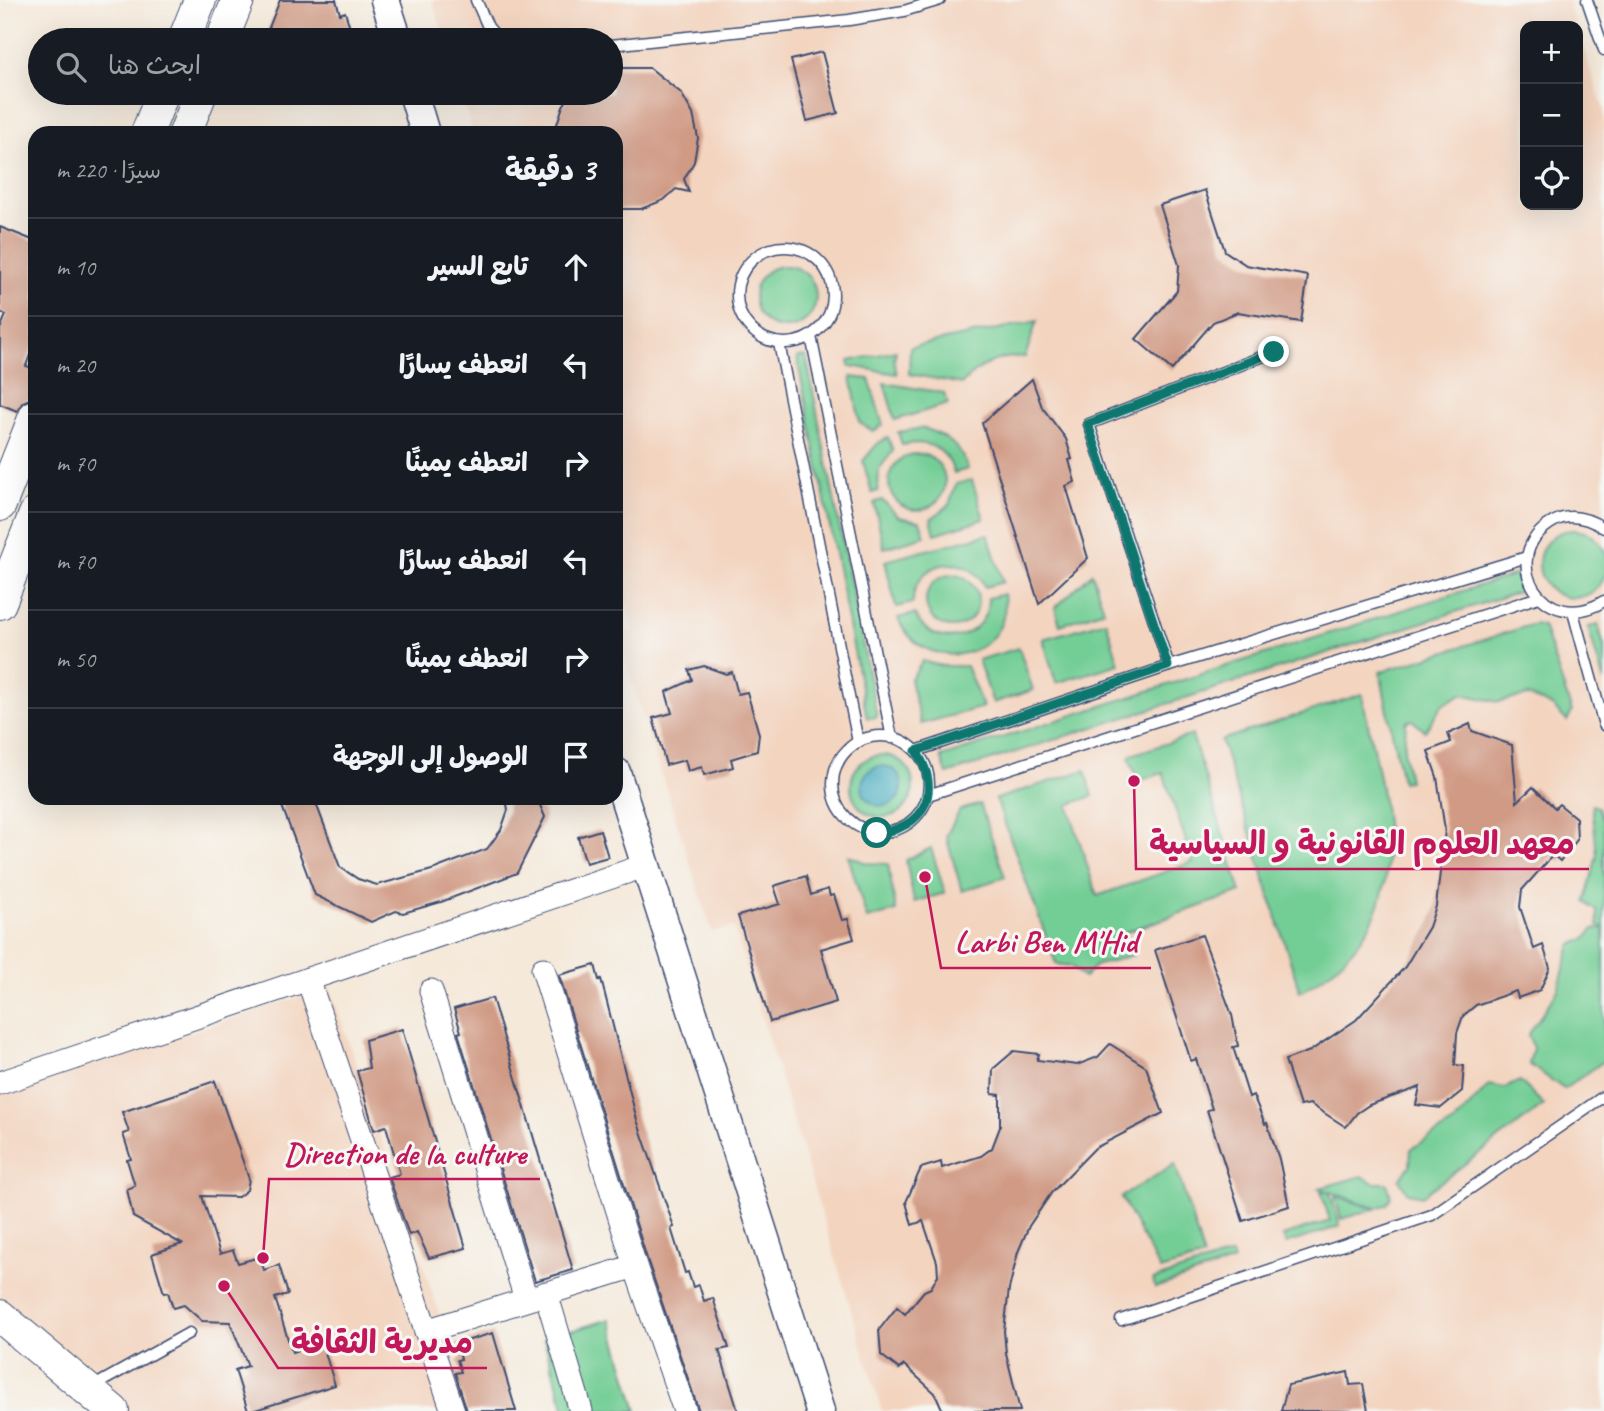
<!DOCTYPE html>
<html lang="ar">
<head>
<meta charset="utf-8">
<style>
	body { margin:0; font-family:Caveat,"Playpen Sans Arabic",sans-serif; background:#20242c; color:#f1f3f6; direction:rtl }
	.controls { position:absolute; right:21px; top:21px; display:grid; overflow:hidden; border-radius:14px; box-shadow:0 7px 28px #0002 }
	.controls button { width:63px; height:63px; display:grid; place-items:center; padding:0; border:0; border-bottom:2px solid #363941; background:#171b24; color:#f1f3f6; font:35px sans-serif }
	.stop { position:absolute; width:21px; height:21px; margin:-16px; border:5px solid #0f766e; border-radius:50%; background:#fff }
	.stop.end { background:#0f766e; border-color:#fff; box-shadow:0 2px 7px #0008 }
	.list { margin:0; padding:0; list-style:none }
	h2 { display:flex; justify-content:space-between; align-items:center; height:91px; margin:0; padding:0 28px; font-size:30px }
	h2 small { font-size:23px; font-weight:400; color:#9ea1a6 }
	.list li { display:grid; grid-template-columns:46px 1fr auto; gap:21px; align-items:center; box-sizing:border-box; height:98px; padding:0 28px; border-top:2px solid #363941 }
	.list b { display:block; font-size:26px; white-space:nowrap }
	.list em { font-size:23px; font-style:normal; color:#9ea1a6 }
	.icon { flex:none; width:38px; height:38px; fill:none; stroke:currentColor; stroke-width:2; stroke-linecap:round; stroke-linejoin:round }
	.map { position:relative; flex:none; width:1604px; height:1411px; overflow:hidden; direction:ltr }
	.search { position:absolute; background:#171b24; box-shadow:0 7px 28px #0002; left:28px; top:28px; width:595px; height:77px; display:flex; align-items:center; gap:18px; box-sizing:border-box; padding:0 24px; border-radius:38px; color:#9ea1a6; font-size:26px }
	.panel { position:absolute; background:#171b24; box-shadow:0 7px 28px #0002; left:28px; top:126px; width:595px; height:679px; border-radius:21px; direction:rtl }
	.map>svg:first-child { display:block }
	.built { fill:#f3d4bf }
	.green { fill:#73ce95; stroke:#477e7a; stroke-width:2 }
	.water { fill:#3da9bd; stroke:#2c6c8e; stroke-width:2 }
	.building { fill:#d09a84 }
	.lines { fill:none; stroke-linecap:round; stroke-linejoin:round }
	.service-casing { stroke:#3c4b71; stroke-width:13 }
	.minor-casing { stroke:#3c4b71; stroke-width:25 }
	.tertiary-casing { stroke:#3c4b71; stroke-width:31 }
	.secondary-casing { stroke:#3c4b71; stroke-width:34 }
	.service { stroke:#fff; stroke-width:10 }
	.minor { stroke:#fff; stroke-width:23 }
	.tertiary { stroke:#fff; stroke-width:28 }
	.secondary { stroke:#fff; stroke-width:32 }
	.route { stroke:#0f766e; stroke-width:9 }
	.leader { fill:none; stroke:#c2185b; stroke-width:2.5 }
	.callout-dot { fill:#c2185b; stroke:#f6f6f2; stroke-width:2.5 }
	.callout-label { font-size:32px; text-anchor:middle; font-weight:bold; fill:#c2185b; stroke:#f6f6f2; stroke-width:6; stroke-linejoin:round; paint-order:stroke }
</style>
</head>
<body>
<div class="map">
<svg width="1604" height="1411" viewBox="0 0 1604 1411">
	<rect width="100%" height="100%" fill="#f6f6f2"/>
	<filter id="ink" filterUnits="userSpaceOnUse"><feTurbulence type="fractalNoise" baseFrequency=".0143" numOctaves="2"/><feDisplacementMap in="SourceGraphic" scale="14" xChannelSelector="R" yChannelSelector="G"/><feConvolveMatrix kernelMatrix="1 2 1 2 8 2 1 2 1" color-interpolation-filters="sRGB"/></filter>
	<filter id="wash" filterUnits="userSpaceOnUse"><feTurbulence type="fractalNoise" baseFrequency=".00686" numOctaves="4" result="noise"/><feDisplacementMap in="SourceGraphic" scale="28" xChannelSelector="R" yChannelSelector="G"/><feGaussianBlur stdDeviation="1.57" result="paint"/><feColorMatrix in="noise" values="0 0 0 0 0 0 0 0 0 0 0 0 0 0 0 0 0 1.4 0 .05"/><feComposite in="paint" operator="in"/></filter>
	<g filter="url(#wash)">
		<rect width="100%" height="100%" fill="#f5e9da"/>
		<!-- built -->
		<g class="built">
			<path d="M432,0H1567L1576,26H1525V205H1578V33L1604,110V1411H882L734,927L712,932L617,636L634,630L616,579V133H473L461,93H611V40H445Z"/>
			<path d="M330,987L472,1411H92L0,1335V1093Z"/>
		</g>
		<!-- green -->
		<g class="green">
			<circle cx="785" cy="297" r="31"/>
			<path d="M1037,321L1025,357C999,355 979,365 962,384L909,374L910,347Z"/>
			<path d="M896,351L894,360L897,374L850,366L849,361Z"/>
			<path d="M806,356L877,717L867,718L797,357Z"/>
			<path d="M851,377L869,379L883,425L873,431L860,423Z"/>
			<path d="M884,383L944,393L948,404L895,420Z"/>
			<path d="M923,428C945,435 961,446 968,469L954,473C947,448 927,439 902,445L898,432Z"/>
			<path d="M888,437L893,451L879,469L878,491L872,493L863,461L877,444Z"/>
			<circle cx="917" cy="482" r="28"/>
			<path d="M972,480L984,519L935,534L931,519L949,505L956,484Z"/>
			<path d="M882,500L899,517L920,521L925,536L884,548L874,503Z"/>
			<circle cx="1573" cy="564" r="34"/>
			<path d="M988,534L1003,582L985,587C968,549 912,561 913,603L896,607L885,561Z"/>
			<path d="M1092,573L1104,610L1060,625L1055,608Z"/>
			<path d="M1516,574L1521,591L947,774L941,757Z"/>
			<circle cx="952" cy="601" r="26"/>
			<path d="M1004,594C1014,659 924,679 898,618L915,614C932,653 989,640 988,598Z"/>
			<path d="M1106,621L1119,664L1056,683L1043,639Z"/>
			<path d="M1534,624L1543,626L1572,712L1567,721L1552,706L1528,696L1498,702L1462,694L1443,704L1425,731L1412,720L1406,722L1404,753L1409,781L1402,782L1380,672Z"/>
			<path d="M1598,625L1604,646V682L1588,627Z"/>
			<path d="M1019,648L1033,690L993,703L978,660Z"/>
			<path d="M923,661L943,666H966L983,707L921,724L910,680Z"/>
			<path d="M1362,694C1384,813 1428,917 1300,992L1221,740Z"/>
			<path d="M1192,735L1241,892L1126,932L1133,955L1095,966L1084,978L1071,966L1056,964L996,799L1085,770L1093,796L1068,805L1097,896L1193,862L1163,773L1138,781L1129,758L1131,755Z"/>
			<circle cx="882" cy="786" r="31"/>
			<path d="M980,804L1005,877L962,891L946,836L960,810Z"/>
			<path d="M1592,805L1598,807L1604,826V1061L1564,1089L1529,1064L1533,1048L1528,1035L1558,990L1571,945L1584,940L1594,929L1603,928L1598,925L1597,911L1585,902L1597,855Z"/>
			<path d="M931,848L945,893L914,902L906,860Z"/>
			<path d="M848,855L866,863L888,864L896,911L867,919Z"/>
			<path d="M1520,1081L1544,1105L1422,1196L1408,1193L1399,1179L1410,1166L1411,1149L1454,1123L1489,1085L1505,1088Z"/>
			<path d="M1175,1164L1204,1257L1160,1270L1121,1197Z"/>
			<path d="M1362,1176L1374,1183H1387L1391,1197L1386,1205L1376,1208L1319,1188Z"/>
			<path d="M1321,1191L1330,1193L1340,1226L1286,1244L1283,1236L1330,1221Z"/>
			<path d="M1335,1196L1375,1209L1341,1219Z"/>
			<path d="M1232,1254L1234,1261L1155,1288L1153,1280Z"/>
			<path d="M610,1319L637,1411H565L544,1339Z"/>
		</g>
		<!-- water -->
		<circle class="water" cx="882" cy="786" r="20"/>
		<g id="blocks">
			<!-- building -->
			<g class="building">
				<path d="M280,0H336L340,14L345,12L354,40H264Z"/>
				<path d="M822,52L838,113L807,121L791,60Z"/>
				<path d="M611,68H650L681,93L693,114L698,138L694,162L684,179L689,192L676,189L664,200L641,209H616V133H554L563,106L572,93H611Z"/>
				<path d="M1205,190L1225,251L1246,265L1308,276L1301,322L1238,312L1213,322L1172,370L1136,339L1177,291L1179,265L1160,205Z"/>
				<path d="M0,227L35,241V341L26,366L35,369V389L32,398L23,402L17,411L0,404V329L6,315L0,312Z"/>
				<path d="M1032,379L1042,407L1066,439L1072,459L1069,460L1075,482L1066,486L1088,558L1039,604L982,423Z"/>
				<path d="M704,666L726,674L732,672L738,694L747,692L759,734L757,751L731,759L733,767L704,775L702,767L688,771L685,760L666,765L653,718L672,713L666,692L692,680L689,670Z"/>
				<path d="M1470,724L1472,731L1512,745L1517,802L1533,787L1555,808L1559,804L1576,818L1577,840L1560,861L1553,855L1522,890L1520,907L1534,949L1543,945L1550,968L1540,990L1518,998L1516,991L1476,1005L1463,1016L1457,1033L1455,1065L1464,1066L1462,1091L1441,1108L1416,1105L1420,1087L1369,1105L1357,1113L1346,1127L1310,1104L1300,1106L1285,1060L1310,1051L1356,1020L1405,967L1429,927L1436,906L1445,830L1437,777L1428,751L1451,742L1448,734Z"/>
				<path d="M279,798H314L340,867L358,879L377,885L432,870L487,849L501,830L508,810L506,798H537L545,817L517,873L441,902L403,913L396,911L371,922L315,895Z"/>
				<path d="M600,830L608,857L586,863L578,837Z"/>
				<path d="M806,876L811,895L828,889L830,896L834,895L842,920L848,919L854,939L821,949L836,1002L770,1022L738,916L780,904L774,886Z"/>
				<path d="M1202,935L1232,1015L1238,1046L1233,1047L1249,1097L1253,1095L1265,1124L1267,1123L1279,1159L1289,1206L1243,1221L1207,1110L1212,1109L1196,1059L1191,1061L1155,950Z"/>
				<path d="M595,965L599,980L601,979L637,1120L674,1227L671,1228L685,1273L688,1272L693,1287L699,1285L704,1301L713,1298L729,1348L719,1350L738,1411H699L648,1262L559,975Z"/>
				<path d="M492,998L573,1270L535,1281L458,1033L461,1032L454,1009Z"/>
				<path d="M402,1029L466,1248L429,1258L417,1232L409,1235L389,1177L400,1174L386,1126L374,1130L357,1071L369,1068L365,1040Z"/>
				<path d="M1110,1044L1146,1067L1163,1113L1095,1148L1052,1192L1029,1226L1018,1252L1009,1289L1004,1331L1006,1353L1020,1411H943L935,1393L904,1365L899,1369L881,1355L879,1330L897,1307L905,1314L924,1291L931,1288L938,1275L937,1262L923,1221L912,1225L906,1202L921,1168L941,1162L942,1168L981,1156L992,1148L1000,1127V1095L992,1094L993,1069L1014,1051L1039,1054L1037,1060L1077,1065L1098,1057Z"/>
				<path d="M215,1081L249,1179L247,1190L238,1197L202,1196L220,1254L233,1250L238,1263L260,1257L264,1270L279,1265L288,1294L275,1298L292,1352L322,1343L335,1385L252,1411H248L235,1370L248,1366L230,1322L202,1321L184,1305L173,1308L168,1292L164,1293L152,1254L182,1244L133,1217L127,1189L135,1186L127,1160L131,1159L123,1134L129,1132L122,1112Z"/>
				<path d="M493,1333L516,1411H467L455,1373L461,1372L457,1360L461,1359L456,1344Z"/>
				<path d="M1348,1372L1350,1385L1363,1384L1368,1411H1281L1288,1385Z"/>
			</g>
		</g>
	</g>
	<g filter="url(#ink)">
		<use href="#blocks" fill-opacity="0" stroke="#3c4b71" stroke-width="2"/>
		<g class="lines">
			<defs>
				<g id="service">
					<path d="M476,0L488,27L499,40"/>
					<path d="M1587,0L1604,50"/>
					<path d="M611,45L849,20L904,11L940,0"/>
					<circle cx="785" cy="295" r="48"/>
					<path d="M811,336L892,738"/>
					<path d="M779,343L858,742"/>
					<path d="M1604,528C1588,518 1570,512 1553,522C1494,556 1544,639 1604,601"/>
					<path d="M1573,612L1604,725"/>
					<path d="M1169,666L1089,424L1274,352"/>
					<circle cx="881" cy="784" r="48"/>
					<path d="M916,751L1169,666L1527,557"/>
					<path d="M928,795L1539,597"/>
					<path d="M1121,1320L1432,1215L1604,1096"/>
					<path d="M92,1387L189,1333"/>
				</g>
				<g id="minor">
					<path d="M543,969L635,1266L685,1411"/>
					<path d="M308,979L453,1411"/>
					<path d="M431,991L526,1299"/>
					<path d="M0,1083L644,866"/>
					<path d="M546,1293L581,1411"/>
					<path d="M426,1331L635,1266"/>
				</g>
				<g id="tertiary">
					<path d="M385,0L398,40"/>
					<path d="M413,93L425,133"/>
					<path d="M616,772L820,1411"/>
				</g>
				<g id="secondary">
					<path d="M184,40L200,0"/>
					<path d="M222,40L238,0"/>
					<path d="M147,133L163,93"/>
					<path d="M185,133L201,93"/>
					<path d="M0,505L35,416"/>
					<path d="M0,603L35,514"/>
					<path d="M0,1316L113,1411"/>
				</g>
			</defs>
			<!-- service casing -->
			<use href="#service" class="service-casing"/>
			<!-- minor casing -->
			<use href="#minor" class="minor-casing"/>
			<!-- tertiary casing -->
			<use href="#tertiary" class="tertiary-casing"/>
			<!-- secondary casing -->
			<use href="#secondary" class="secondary-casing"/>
			<!-- service -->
			<use href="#service" class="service"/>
			<!-- minor -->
			<use href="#minor" class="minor"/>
			<!-- tertiary -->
			<use href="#tertiary" class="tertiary"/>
			<!-- secondary -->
			<use href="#secondary" class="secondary"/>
		</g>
	</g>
	<g class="lines" filter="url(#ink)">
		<!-- route -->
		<path class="route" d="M877,833C924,829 943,791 916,751L1168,666L1088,424L1274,352"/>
	</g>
	<!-- callouts -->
	<path class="leader" d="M1134 781L1136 869H1589M925 877L941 968H1151M263 1258L269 1179H540M224 1286L278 1368H487"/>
	<g class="callout-dot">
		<circle cx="1134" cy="781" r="7"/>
		<circle cx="925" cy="877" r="7"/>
		<circle cx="263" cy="1258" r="7"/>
		<circle cx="224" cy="1286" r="7"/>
	</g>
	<g class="callout-label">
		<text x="1362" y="854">معهد العلوم القانونية و السياسية</text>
		<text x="1046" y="952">Larbi Ben M'Hid</text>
		<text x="405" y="1164">Direction de la culture</text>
		<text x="382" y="1353">مديرية الثقافة</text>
	</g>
</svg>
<div class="controls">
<button>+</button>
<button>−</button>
<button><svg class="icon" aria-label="locate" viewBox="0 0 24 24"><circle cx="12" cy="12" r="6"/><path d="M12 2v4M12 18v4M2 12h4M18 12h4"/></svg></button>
</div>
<div class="stop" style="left:877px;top:833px"></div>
<div class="stop end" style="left:1274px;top:352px"></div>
<div class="search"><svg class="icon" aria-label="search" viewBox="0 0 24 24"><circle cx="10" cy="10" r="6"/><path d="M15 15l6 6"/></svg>ابحث هنا</div>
<section class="panel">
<h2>3 دقيقة<small>سيرًا · 220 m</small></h2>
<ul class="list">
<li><svg class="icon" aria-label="ahead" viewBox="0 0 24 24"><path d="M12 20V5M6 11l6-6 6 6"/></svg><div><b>تابع السير</b></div><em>10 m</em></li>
<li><svg class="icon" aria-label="left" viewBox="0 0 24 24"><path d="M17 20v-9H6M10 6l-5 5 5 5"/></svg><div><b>انعطف يسارًا</b></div><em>20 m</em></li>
<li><svg class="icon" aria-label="right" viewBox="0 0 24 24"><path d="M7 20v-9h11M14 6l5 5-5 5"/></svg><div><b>انعطف يمينًا</b></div><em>70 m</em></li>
<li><svg class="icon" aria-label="left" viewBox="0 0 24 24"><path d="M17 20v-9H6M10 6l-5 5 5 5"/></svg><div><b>انعطف يسارًا</b></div><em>70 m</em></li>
<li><svg class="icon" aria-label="right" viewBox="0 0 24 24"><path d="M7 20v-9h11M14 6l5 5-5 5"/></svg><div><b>انعطف يمينًا</b></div><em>50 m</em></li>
<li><svg class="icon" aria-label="arrive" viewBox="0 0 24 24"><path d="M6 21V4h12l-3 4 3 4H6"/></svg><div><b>الوصول إلى الوجهة</b></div></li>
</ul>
</section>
</div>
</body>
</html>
